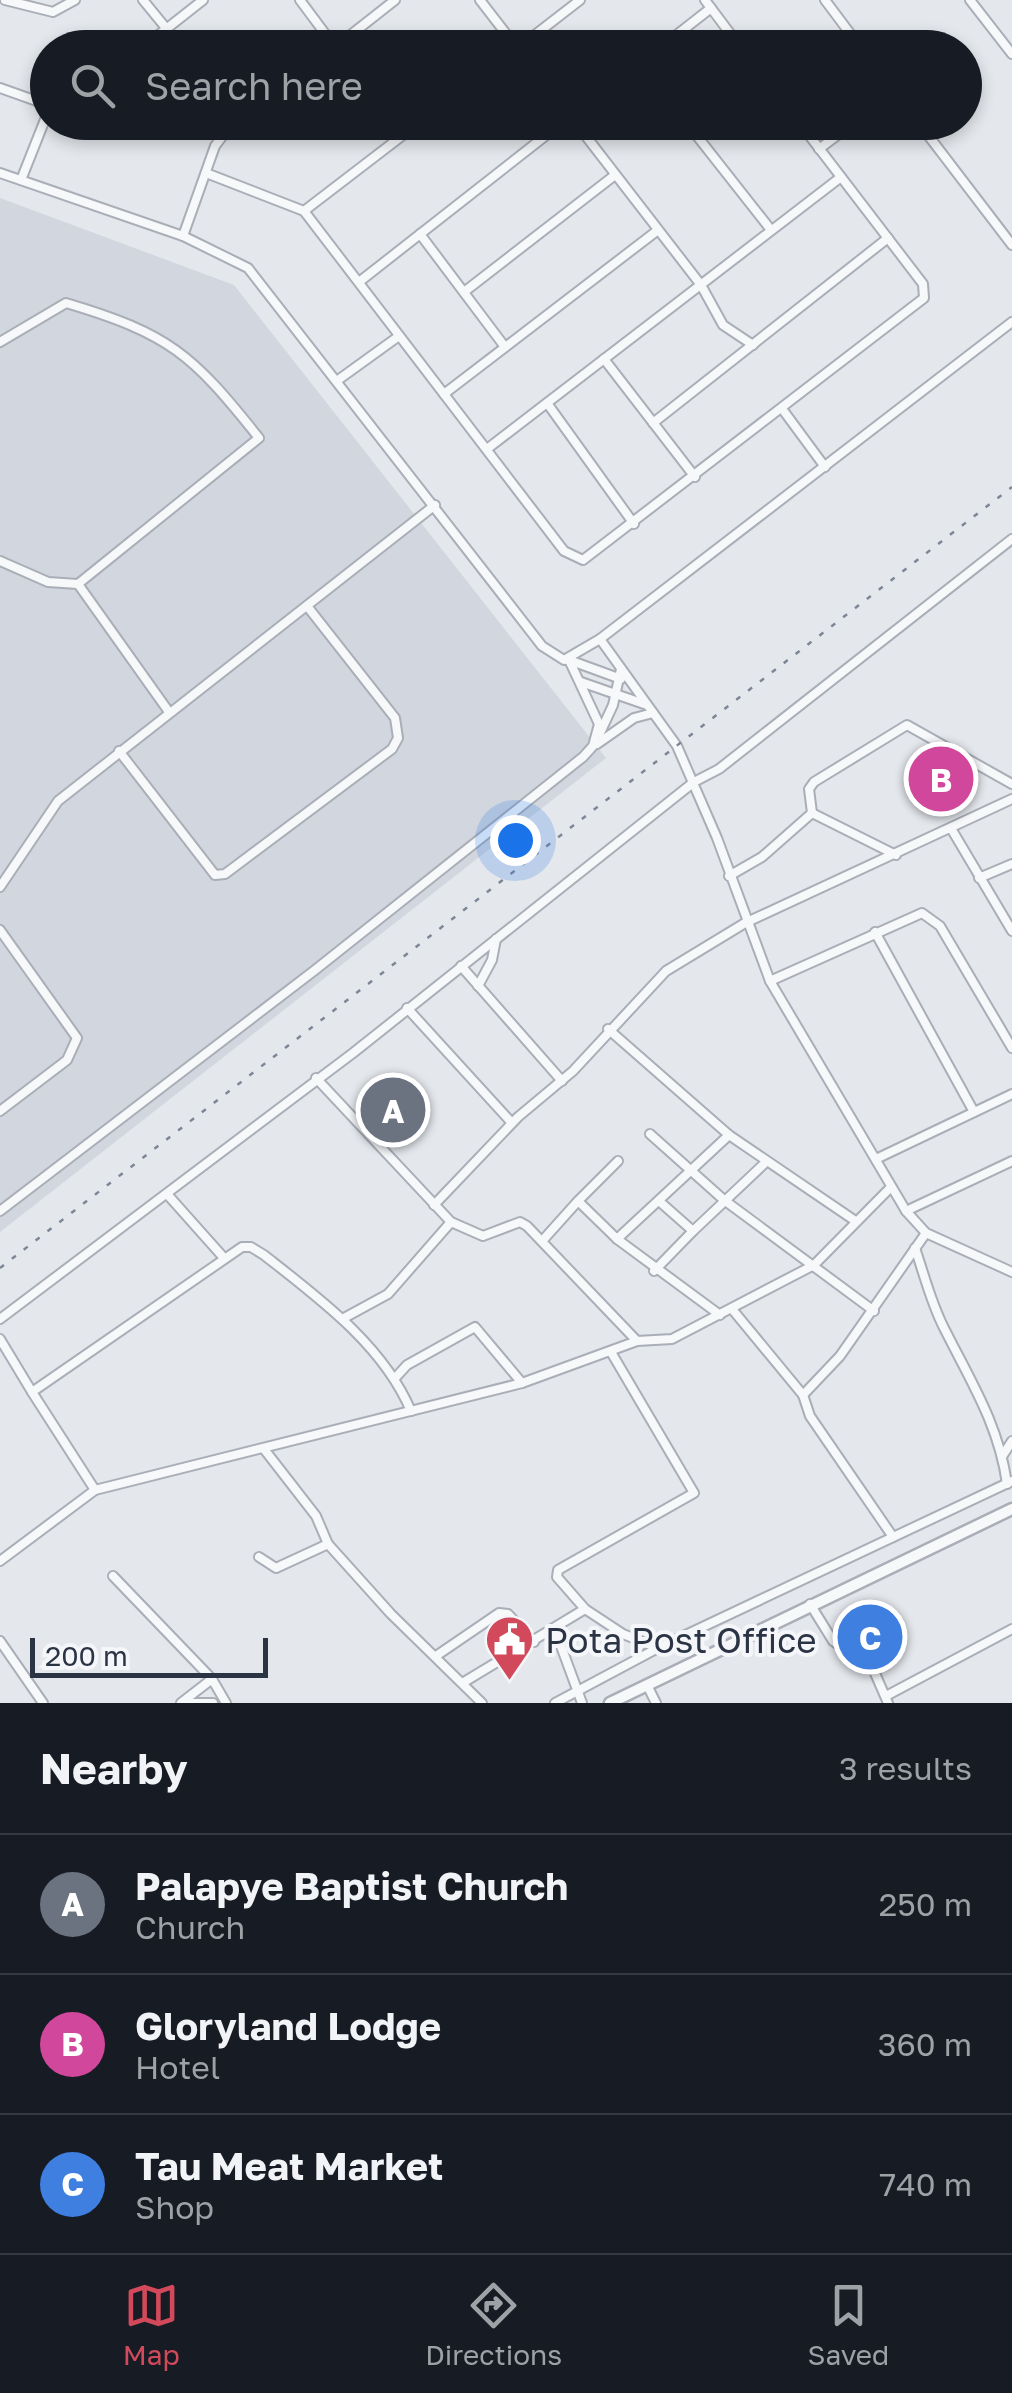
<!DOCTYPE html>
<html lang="en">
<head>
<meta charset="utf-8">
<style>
	body { margin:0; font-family:"Golos Text",sans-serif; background:#242831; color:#f1f3f6 }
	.scale { position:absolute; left:30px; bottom:25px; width:238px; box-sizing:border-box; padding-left:10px; border:5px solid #2b3445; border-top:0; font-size:28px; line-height:35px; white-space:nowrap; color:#2b3445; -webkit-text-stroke:8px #f4f6f9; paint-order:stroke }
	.you { position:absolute; left:515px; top:840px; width:35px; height:35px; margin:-25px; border:8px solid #fff; border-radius:50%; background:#1a73e8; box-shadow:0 0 0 15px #1a73e833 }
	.badge { display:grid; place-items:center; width:65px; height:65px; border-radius:50%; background:#d1495b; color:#fff; font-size:32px; font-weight:700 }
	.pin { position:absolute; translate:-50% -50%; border:5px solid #fff; box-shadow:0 2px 10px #0006 }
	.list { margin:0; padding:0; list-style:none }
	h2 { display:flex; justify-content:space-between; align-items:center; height:130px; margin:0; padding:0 40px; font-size:42px }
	h2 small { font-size:32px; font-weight:400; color:#9ea1a6 }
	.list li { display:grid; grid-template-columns:65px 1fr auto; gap:30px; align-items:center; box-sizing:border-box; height:140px; padding:0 40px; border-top:2px solid #363941 }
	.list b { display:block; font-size:38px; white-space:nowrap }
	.list p { margin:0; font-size:32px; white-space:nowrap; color:#9ea1a6 }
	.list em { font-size:32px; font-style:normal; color:#9ea1a6 }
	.icon { flex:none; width:55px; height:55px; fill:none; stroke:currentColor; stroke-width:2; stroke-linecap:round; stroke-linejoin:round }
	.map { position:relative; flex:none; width:1012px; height:1703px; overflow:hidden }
	.search { position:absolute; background:#171b24; box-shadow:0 5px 15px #0003; left:30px; right:30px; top:30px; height:110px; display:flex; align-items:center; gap:25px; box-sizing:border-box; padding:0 35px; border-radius:55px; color:#9ea1a6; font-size:38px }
	.sheet { height:550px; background:#171b24 }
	nav { display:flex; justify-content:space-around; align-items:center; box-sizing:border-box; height:140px; border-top:2px solid #363941; background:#171b24; font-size:28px; color:#9ea1a6 }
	nav a { display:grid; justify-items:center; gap:5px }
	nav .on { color:#d1495b }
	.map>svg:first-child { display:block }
	.built { fill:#d2d6de }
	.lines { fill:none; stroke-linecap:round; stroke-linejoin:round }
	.minor-casing { stroke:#a9aeb7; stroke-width:12 }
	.tertiary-casing { stroke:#a9aeb7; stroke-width:15 }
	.minor { stroke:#f7f8fa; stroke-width:8 }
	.tertiary { stroke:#f7f8fa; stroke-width:10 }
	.rail { stroke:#7d8696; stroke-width:2.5; stroke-dasharray:5 10; stroke-linecap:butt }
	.labels { text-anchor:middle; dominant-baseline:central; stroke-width:8; stroke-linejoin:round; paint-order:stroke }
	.poi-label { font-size:35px; fill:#2b3445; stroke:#f4f6f9; text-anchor:start }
</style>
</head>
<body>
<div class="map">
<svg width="1012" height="1703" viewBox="0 0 1012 1703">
	<rect width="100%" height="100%" fill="#e4e7ec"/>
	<!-- built -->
	<path class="built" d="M0,198L234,285L606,758L0,1232Z"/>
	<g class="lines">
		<defs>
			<g id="minor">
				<path d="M5,0L53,12L75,0"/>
				<path d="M143,0L166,28"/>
				<path d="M300,0L335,47"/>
				<path d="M480,0L517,48"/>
				<path d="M705,0L741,48"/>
				<path d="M825,0L861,48"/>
				<path d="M970,0L1012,54"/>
				<path d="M142,48L203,0"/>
				<path d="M334,48L395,0"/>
				<path d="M518,48L580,0"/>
				<path d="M660,48L711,8"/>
				<path d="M0,88L48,105"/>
				<path d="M575,122L701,285L723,325L753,345"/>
				<path d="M686,122L771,230"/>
				<path d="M918,122L1012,245"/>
				<path d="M819,149L855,122"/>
				<path d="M0,173L183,236L248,268L542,646L564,660L600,639L1012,322"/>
				<path d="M206,173L304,211L420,122"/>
				<path d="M21,180L48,112"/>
				<path d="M304,211L564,551L583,560L924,298L923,284L799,122"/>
				<path d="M420,234L505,347"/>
				<path d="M183,236L215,146L233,122"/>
				<path d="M359,282L563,122"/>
				<path d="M464,292L615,175"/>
				<path d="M0,342L66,303C170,334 192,354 259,438L78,584"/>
				<path d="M604,359L695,477"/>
				<path d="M338,380L399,336"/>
				<path d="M444,394L658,230"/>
				<path d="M547,403L634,524"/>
				<path d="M783,410L825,467"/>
				<path d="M653,423L888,238"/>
				<path d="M487,449L841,177"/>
				<path d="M0,561L48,582L78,584L169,712"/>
				<path d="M600,639L677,746L717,838L770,981L906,1211L926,1233L1012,1272"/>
				<path d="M569,660L621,679"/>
				<path d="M581,682L647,705"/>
				<path d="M600,733L613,705L621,669"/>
				<path d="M597,744L634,718L653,713"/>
				<path d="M119,751L215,875L225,874L392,749L398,738L395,718L307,606"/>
				<path d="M812,813L896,855"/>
				<path d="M952,830L1012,931"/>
				<path d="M729,876L762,857L812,813L809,789L814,782L907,725L1012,784"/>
				<path d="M979,878L1012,864"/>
				<path d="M0,887L58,801L435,505"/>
				<path d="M0,930L77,1038L67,1060L0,1111"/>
				<path d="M875,932L974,1112"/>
				<path d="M461,966L562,1081"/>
				<path d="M770,981L922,913L940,926L1012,1048"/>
				<path d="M478,986L492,960L496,939"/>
				<path d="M407,1008L512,1123"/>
				<path d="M608,1029L729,1135L854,1220"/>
				<path d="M316,1078L451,1222L483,1236L520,1222L527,1226L637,1341"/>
				<path d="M650,1134L724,1200L874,1311"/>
				<path d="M876,1159L1012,1094"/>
				<path d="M167,1194L224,1258"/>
				<path d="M578,1201L618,1161"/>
				<path d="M659,1201L693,1231L766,1162"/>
				<path d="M434,1205L518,1117L573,1071L666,971L745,923L1012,799"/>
				<path d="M0,1211L315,970L583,757L593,746L599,724L569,660"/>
				<path d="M906,1211L1012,1161"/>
				<path d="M617,1239L720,1315"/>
				<path d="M543,1240L578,1201L617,1239L729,1135"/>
				<path d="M915,1248C924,1274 931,1303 944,1328C970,1380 999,1425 1007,1484"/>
				<path d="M654,1271L693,1231"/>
				<path d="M732,1309L803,1395L810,1416L893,1537"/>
				<path d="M344,1318L388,1294L451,1222"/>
				<path d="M0,1319L353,1053L694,782L719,769L1012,539"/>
				<path d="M0,1339L32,1392"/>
				<path d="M396,1377L407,1365L475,1327L522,1383"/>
				<path d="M803,1395L840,1356L926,1233"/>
				<path d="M264,1449L316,1516L328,1544L391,1614L482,1703"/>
				<path d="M1003,1455L1012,1441"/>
				<path d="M95,1490L32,1392L242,1247H251L264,1255C320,1299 383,1345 411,1411"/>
				<path d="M259,1557L276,1568L328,1544"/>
				<path d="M0,1561L95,1490L522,1383L637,1341L672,1339L814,1265L891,1187"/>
				<path d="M113,1576L212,1679L226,1703"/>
				<path d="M810,1604L833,1641L874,1671L888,1703"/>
				<path d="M585,1609L623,1634L658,1648"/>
				<path d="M555,1630L582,1703"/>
				<path d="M0,1641L43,1703"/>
				<path d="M436,1656L499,1613L508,1614L534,1642"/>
				<path d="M464,1682L585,1609L557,1577L558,1570L694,1493L611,1352"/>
				<path d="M647,1685L656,1703"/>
				<path d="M886,1696L1012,1629"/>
				<path d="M181,1703L212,1679"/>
				<path d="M185,1703H213"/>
				<path d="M555,1703L658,1648L1012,1481"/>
			</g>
			<path id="tertiary" d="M610,1703L1012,1509"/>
		</defs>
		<!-- minor casing -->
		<use href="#minor" class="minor-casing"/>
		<!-- tertiary casing -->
		<use href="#tertiary" class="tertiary-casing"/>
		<!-- minor -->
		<use href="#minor" class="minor"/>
		<!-- tertiary -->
		<use href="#tertiary" class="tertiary"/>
		<!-- rail -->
		<path class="rail" d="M0,1268L1012,487"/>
	</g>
	<!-- icons -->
	<defs>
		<symbol id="civic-pin" viewBox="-11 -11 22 30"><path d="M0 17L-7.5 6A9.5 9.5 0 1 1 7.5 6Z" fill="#d1495b" stroke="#f4f6f9"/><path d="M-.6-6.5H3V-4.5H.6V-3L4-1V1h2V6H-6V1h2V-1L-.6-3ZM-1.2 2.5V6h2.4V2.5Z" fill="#fff"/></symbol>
	</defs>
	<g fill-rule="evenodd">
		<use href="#civic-pin" x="482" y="1612" width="55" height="75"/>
	</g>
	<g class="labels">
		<!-- poi labels -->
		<g class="poi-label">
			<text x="545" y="1640">Pota Post Office</text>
		</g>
	</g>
</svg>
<div class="scale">200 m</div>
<div class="you"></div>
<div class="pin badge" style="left:393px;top:1110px;background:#6b7280">A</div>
<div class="pin badge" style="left:941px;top:779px;background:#d1479c">B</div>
<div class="pin badge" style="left:870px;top:1637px;background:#3f7fe0">C</div>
<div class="search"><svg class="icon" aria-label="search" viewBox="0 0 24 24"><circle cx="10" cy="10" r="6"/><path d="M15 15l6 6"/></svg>Search here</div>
</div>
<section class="sheet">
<h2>Nearby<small>3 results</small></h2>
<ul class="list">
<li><span class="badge" style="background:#6b7280">A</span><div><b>Palapye Baptist Church</b><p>Church</p></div><em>250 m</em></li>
<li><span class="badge" style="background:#d1479c">B</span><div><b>Gloryland Lodge</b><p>Hotel</p></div><em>360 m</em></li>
<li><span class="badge" style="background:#3f7fe0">C</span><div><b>Tau Meat Market</b><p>Shop</p></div><em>740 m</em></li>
</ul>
</section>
<nav>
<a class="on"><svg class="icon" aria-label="map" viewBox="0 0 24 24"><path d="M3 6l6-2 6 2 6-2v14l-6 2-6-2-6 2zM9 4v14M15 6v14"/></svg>Map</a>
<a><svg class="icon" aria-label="directions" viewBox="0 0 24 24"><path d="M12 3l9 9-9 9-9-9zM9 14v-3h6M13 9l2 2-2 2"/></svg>Directions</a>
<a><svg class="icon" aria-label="saved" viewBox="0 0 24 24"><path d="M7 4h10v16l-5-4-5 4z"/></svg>Saved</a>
</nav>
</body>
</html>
